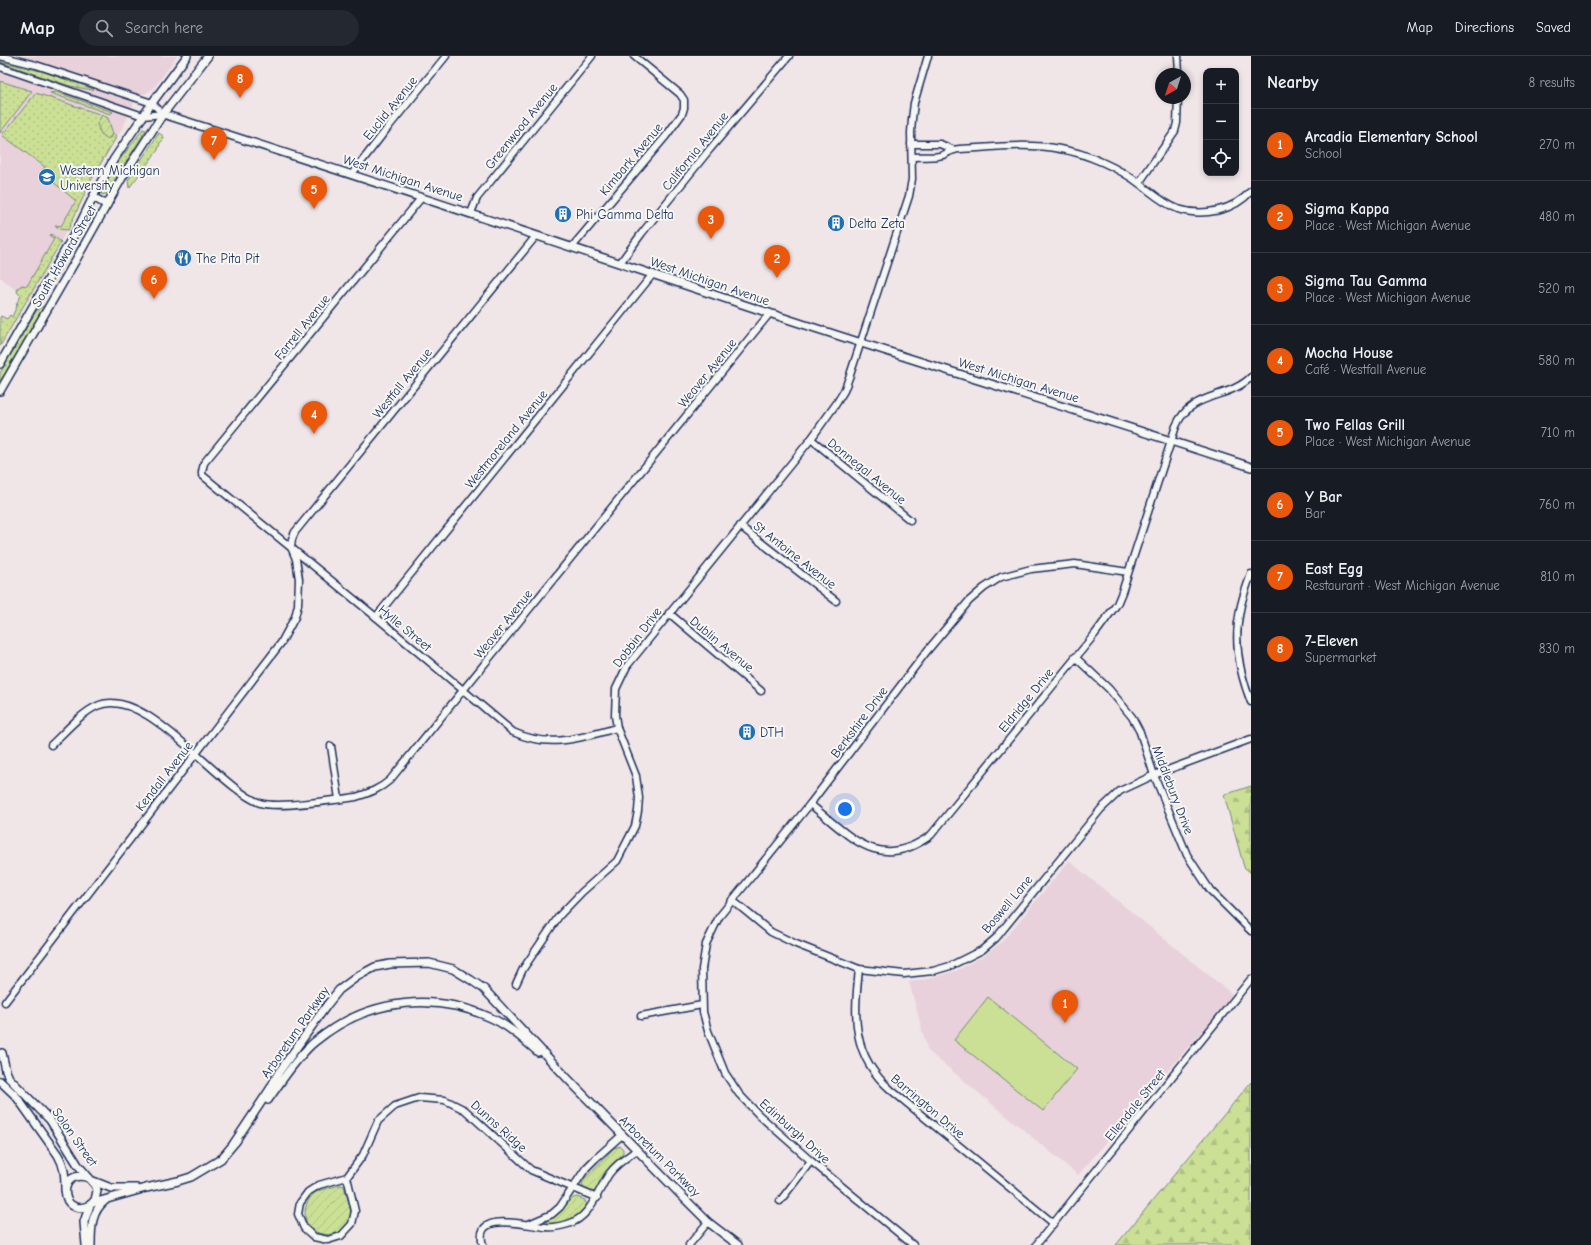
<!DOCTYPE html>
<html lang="en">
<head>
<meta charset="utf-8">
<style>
	body { margin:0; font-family:"Comic Neue",sans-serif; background:#242831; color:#f1f3f6 }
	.controls { position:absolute; right:12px; top:12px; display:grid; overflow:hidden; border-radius:8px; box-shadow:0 2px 6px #0003 }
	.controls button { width:36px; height:36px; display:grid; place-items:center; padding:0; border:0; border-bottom:1px solid #363941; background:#171b24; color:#f1f3f6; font:20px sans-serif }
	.compass { position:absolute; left:1155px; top:12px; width:36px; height:36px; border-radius:50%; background:#171b24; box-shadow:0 2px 6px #0003; rotate:219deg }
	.you { position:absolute; left:845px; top:753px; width:14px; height:14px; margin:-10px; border:3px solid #fff; border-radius:50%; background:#1a73e8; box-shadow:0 0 0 6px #1a73e833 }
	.badge { display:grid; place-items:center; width:26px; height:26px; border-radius:50%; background:#ea580c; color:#fff; font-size:13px; font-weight:700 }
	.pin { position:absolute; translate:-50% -33px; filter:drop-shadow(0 1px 2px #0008) }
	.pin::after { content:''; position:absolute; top:21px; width:14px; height:12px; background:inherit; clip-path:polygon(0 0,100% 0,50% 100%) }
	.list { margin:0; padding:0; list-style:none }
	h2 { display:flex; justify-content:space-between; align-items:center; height:52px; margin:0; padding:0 16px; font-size:17px }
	h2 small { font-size:13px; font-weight:400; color:#9ea1a6 }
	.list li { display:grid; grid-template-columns:26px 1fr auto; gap:12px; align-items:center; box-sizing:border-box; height:72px; padding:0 16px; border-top:1px solid #363941 }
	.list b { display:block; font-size:15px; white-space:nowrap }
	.list p { margin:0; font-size:13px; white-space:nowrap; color:#9ea1a6 }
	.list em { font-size:13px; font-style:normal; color:#9ea1a6 }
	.icon { flex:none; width:22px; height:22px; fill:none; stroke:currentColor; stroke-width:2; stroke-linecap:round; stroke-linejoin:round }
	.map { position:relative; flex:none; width:1251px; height:1189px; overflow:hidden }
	header { display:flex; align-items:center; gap:24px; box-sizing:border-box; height:56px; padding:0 20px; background:#171b24; border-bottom:1px solid #363941 }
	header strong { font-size:19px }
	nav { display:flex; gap:22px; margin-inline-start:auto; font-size:14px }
	.search { width:280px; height:36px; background:#242831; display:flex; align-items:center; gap:10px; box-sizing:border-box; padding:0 14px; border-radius:22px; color:#9ea1a6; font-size:15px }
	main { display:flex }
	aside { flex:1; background:#171b24 }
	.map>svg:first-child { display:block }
	.built { fill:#e8d1da }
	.grass { fill:url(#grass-dots); stroke:#73887a }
	.forest { fill:url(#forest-firs); stroke:#73887a }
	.garden { fill:url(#garden-furrows); stroke:#73887a }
	.pitch { fill:#cbe095; stroke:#73887a }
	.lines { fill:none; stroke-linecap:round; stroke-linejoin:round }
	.minor-casing { stroke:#1b2f5e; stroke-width:9 }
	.tertiary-casing { stroke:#1b2f5e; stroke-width:10 }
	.minor { stroke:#f6f6f2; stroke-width:6 }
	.tertiary { stroke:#f6f6f2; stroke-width:7 }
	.labels { text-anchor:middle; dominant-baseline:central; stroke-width:4; stroke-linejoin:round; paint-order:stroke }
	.street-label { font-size:13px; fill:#1b2f5e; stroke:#f6f6f2 }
	.poi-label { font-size:13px; fill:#1b2f5e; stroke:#f6f6f2; text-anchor:start }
</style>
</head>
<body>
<header>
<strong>Map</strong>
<div class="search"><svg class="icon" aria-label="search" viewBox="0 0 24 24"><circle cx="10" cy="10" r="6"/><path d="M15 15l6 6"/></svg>Search here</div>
<nav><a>Map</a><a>Directions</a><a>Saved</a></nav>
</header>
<main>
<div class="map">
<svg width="1251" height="1189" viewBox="0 0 1251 1189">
	<defs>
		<pattern id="grass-dots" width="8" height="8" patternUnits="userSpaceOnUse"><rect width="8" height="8" fill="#cbe095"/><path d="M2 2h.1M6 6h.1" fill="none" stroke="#aec083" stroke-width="1.8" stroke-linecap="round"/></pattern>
		<pattern id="forest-firs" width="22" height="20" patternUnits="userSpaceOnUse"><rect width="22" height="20" fill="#cbe095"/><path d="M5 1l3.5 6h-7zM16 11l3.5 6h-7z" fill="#aec083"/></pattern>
		<pattern id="garden-furrows" width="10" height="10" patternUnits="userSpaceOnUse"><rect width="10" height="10" fill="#cbe095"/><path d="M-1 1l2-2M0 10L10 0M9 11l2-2" fill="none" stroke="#aec083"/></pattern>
	</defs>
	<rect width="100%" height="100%" fill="#f0e5e7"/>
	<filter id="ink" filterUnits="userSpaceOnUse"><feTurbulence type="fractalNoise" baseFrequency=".025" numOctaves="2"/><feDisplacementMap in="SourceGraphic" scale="8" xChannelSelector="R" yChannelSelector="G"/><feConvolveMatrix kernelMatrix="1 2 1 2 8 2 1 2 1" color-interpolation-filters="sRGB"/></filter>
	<g filter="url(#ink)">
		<!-- built -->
		<g class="built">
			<path d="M0,0H177L154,32L145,38H138L125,67L100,111L29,245L0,221Z"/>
			<path d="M1069,805L1233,939L1078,1119L928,995L909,926L928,923L956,915L985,899L1002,886Z"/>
		</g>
		<!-- grass -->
		<g class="grass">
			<path d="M0,5L44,16L94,33L93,34L70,30L0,6Z"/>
			<path d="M0,25L32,35L0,77Z"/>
			<path d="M56,36L113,56L110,58L50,37Z"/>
			<path d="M36,37L102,59L99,70L101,75L110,82L113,78L117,80L93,120L68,174L59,173L55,169L61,170L76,145L41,116L45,111L2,79Z"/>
			<path d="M143,73L146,74L106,138L102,139L101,136L113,113Z"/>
			<path d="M159,77L163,80L164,83L160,87L158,94L129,132L128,124Z"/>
			<path d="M51,178L61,186L0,290V261L1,260L7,263L10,259L12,261L18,247L16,248L21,240L17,236L18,232L22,229L27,230L54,183L50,180Z"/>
			<path d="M43,250H44L0,326V317L32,262L37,254Z"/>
		</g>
		<!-- forest -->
		<g class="forest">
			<path d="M1251,730V817L1244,811L1224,739Z"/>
			<path d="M1251,1026V1189H1116Z"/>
		</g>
		<!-- garden -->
		<g class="garden">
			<path d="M102,59L108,62L113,78L108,83L101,78L97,68Z"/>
			<path d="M620,1090L623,1093V1098L610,1112L596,1135L591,1136L584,1133L582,1127L584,1123L614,1092Z"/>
			<path d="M339,1129H343C346,1134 346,1139 348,1144C363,1186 304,1189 305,1157C305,1149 309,1141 316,1136C323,1132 332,1132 339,1129Z"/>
			<path d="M577,1141L585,1144L587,1150C579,1166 557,1169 541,1168C558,1160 561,1154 573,1142Z"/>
		</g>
		<!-- pitch -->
		<path class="pitch" d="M988,941L1077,1013L1043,1055L954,984Z"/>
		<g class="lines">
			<defs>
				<g id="minor">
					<path d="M0,0L36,9L152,47L163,58"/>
					<path d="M1178,0L1179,18"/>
					<path d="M0,11L143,60L163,58"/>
					<path d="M911,88H940L954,94"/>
					<path d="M912,101C922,100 934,102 943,99C946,98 950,95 954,94C961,92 970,93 978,92C1005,90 1033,88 1060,93C1086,97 1119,112 1140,128C1152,137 1164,148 1178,153C1202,161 1234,155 1251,135"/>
					<path d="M352,118L386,74L446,0"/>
					<path d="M1139,127L1175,75L1177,67L1178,42"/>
					<path d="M422,141L204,407L202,416V419L376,561L513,676C550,693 580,682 617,672"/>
					<path d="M471,157L477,142L592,0"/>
					<path d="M572,191L666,80L682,58L684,52V44L680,38L634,0"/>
					<path d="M620,207L642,177L710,93L789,0"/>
					<path d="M811,383L910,464"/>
					<path d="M740,470L836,545"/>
					<path d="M1251,518C1247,530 1242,542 1240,554C1233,586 1239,616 1251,646"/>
					<path d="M669,557L761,635"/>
					<path d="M376,561L653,218"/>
					<path d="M1075,601L1109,633L1132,661L1140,676L1154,719L1187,799L1210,834L1251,875"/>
					<path d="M51,689C64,677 81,657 97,650C145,628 217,731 260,747C278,753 335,744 356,741C369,737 380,733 390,724L770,257"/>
					<path d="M331,690L339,743"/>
					<path d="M810,748C851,781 879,817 931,779L1095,578L1117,548L1122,536L1176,370C1191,335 1228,344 1251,321"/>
					<path d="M732,844L771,876L796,888L859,913L904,918L933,915L950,910L982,894L996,882L1101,753L1120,735L1154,719L1251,683"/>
					<path d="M859,913C854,961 851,999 891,1034L1053,1167"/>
					<path d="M516,928L523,913L559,860L582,836L617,805L635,770L638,755L639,742L636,720L617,672L615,659L616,633L627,610L811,383L836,348L844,335L850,319L909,140L912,123L911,77L912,63L914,47L928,0"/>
					<path d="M5,946L281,587L295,561L298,549L299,523L296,503L291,491L292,483L295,476L536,180"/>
					<path d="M641,960L702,949"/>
					<path d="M347,1121L355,1155L352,1168L341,1180L328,1184L314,1181L304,1172L298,1158L300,1147L308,1136L319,1129L347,1121L363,1099L378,1065L395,1050L419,1042L445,1044L465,1054L531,1114L597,1142"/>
					<path d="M780,1145L811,1105"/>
					<path d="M529,1168L552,1158L560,1151L586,1112L595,1103L622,1079"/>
					<path d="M483,1189C472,1153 528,1170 546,1171C553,1172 561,1170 568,1168C591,1161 597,1136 609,1118C616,1108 627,1101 637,1094"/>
					<path d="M689,1189L708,1166"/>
					<path d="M913,1189L811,1105L759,1059L739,1038L725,1017L708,975L703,956L702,913L706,888L719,861L810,748L927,595L969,545L984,532L1001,521L1031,513L1075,508L1128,516"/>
					<path d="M1036,1189L1251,923"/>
				</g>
				<g id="tertiary">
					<path d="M163,58C366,122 567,190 769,257C929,310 1091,358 1251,411"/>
					<path d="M93,141L107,149"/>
					<path d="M0,308L80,168L97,133L114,103L152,47L187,0"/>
					<path d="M0,335L77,202L123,120L163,58L208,0"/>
					<path d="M2,997L6,1015L9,1022L50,1064L78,1109L96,1130L97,1135L95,1144L90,1149L84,1166L86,1189"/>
					<path d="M0,1025L16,1040L58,1099C65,1111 65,1120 65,1134"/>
					<path d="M268,1044C281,1026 294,1005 311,989C315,985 320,982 325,978C373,943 435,937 489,961C508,969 523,983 538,996"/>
					<path d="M234,1087L270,1033L279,1016L327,949L339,934L358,920L375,911L390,908L429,907L453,913L471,924L484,933L568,1023L679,1137L708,1166L738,1189"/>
					<path d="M89,1122C56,1110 59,1164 90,1149"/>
					<path d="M93,1125L111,1132H136"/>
					<path d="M93,1147L146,1132L178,1125L191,1121L221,1103L237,1084"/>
					<path d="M91,1189C91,1172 91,1155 106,1144"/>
				</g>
			</defs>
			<!-- minor casing -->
			<use href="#minor" class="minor-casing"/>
			<!-- tertiary casing -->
			<use href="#tertiary" class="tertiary-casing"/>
			<!-- minor -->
			<use href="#minor" class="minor"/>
			<!-- tertiary -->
			<use href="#tertiary" class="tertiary"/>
		</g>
	</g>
	<!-- icons -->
	<defs>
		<symbol id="university-disc" viewBox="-11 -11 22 22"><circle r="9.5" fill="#1f6fb2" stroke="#f6f6f2"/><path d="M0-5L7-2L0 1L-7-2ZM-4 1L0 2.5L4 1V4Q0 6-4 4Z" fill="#fff"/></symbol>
		<symbol id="building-disc" viewBox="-11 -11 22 22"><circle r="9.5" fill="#1f6fb2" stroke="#f6f6f2"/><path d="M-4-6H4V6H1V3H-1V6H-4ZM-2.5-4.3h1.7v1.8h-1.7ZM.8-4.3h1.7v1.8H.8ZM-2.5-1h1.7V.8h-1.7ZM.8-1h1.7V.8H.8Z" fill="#fff"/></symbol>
		<symbol id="restaurant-disc" viewBox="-11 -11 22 22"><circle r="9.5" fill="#1f6fb2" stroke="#f6f6f2"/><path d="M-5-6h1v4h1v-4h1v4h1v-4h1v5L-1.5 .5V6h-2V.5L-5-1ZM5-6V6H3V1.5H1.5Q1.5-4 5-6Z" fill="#fff"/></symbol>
	</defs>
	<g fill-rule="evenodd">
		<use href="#university-disc" x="37" y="111" width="20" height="20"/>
		<use href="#building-disc" x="553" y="148" width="20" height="20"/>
		<use href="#building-disc" x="826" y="157" width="20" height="20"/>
		<use href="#restaurant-disc" x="173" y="192" width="20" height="20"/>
		<use href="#building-disc" x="737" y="666" width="20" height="20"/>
	</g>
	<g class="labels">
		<!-- street labels -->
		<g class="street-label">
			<text transform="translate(390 52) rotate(-51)">Euclid Avenue</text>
			<text transform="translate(521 70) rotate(-51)">Greenwood Avenue</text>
			<text transform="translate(695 95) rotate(-51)">California Avenue</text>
			<text transform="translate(631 103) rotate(-50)">Kimbark Avenue</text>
			<text transform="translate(403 122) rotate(18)">West Michigan Avenue</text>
			<text transform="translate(64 200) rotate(-60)">South Howard Street</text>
			<text transform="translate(710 225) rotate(19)">West Michigan Avenue</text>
			<text transform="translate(302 271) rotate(-51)">Farrell Avenue</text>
			<text transform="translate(707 317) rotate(-51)">Weaver Avenue</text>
			<text transform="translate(1019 324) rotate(17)">West Michigan Avenue</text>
			<text transform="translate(402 327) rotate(-51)">Westfall Avenue</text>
			<text transform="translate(506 383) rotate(-51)">Westmoreland Avenue</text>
			<text transform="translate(867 415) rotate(39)">Donnegal Avenue</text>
			<text transform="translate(795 499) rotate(38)">St Antoine Avenue</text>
			<text transform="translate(503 568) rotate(-51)">Weaver Avenue</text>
			<text transform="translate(405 572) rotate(40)">Hylle Street</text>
			<text transform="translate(637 581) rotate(-53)">Dobbin Drive</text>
			<text transform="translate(722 588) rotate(40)">Dublin Avenue</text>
			<text transform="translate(1026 644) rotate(-51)">Eldridge Drive</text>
			<text transform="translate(859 666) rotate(-53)">Berkshire Drive</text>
			<text transform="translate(164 720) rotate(-52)">Kendall Avenue</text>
			<text transform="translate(1173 734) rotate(69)">Middlebury Drive</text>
			<text transform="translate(1007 848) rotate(-50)">Boswell Lane</text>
			<text transform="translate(295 976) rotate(-55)">Arboretum Parkway</text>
			<text transform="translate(1135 1049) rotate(-51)">Ellendale Street</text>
			<text transform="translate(928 1050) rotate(40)">Barrington Drive</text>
			<text transform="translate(499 1070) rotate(42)">Dunns Ridge</text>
			<text transform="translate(795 1075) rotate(42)">Edinburgh Drive</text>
			<text transform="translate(75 1081) rotate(55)">Solon Street</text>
			<text transform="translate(660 1100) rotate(45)">Arboretum Parkway</text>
		</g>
		<!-- poi labels -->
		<g class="poi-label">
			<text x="60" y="114">Western Michigan<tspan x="60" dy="15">University</tspan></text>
			<text x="576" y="158">Phi Gamma Delta</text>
			<text x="849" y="167">Delta Zeta</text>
			<text x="196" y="202">The Pita Pit</text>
			<text x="760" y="676">DTH</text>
		</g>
	</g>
</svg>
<div class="controls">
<button>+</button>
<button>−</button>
<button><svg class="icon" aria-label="locate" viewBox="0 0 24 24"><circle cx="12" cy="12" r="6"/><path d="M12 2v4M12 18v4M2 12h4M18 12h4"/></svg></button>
</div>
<svg class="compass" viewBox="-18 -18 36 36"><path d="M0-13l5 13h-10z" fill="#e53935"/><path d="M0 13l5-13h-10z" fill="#9ea1a6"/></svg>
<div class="you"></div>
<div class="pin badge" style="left:1065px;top:967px">1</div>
<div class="pin badge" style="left:777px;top:222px">2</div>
<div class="pin badge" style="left:711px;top:183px">3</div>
<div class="pin badge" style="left:314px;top:378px">4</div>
<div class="pin badge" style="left:314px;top:153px">5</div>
<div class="pin badge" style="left:154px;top:243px">6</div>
<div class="pin badge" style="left:214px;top:104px">7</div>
<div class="pin badge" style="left:240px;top:42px">8</div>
</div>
<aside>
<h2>Nearby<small>8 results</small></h2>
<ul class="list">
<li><span class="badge">1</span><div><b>Arcadia Elementary School</b><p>School</p></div><em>270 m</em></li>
<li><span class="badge">2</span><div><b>Sigma Kappa</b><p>Place · West Michigan Avenue</p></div><em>480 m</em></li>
<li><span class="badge">3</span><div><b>Sigma Tau Gamma</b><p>Place · West Michigan Avenue</p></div><em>520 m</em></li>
<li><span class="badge">4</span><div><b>Mocha House</b><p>Café · Westfall Avenue</p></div><em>580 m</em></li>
<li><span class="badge">5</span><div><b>Two Fellas Grill</b><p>Place · West Michigan Avenue</p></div><em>710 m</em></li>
<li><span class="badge">6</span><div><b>Y Bar</b><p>Bar</p></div><em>760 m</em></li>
<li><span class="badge">7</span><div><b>East Egg</b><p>Restaurant · West Michigan Avenue</p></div><em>810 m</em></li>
<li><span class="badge">8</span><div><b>7-Eleven</b><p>Supermarket</p></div><em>830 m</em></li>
</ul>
</aside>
</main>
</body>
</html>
